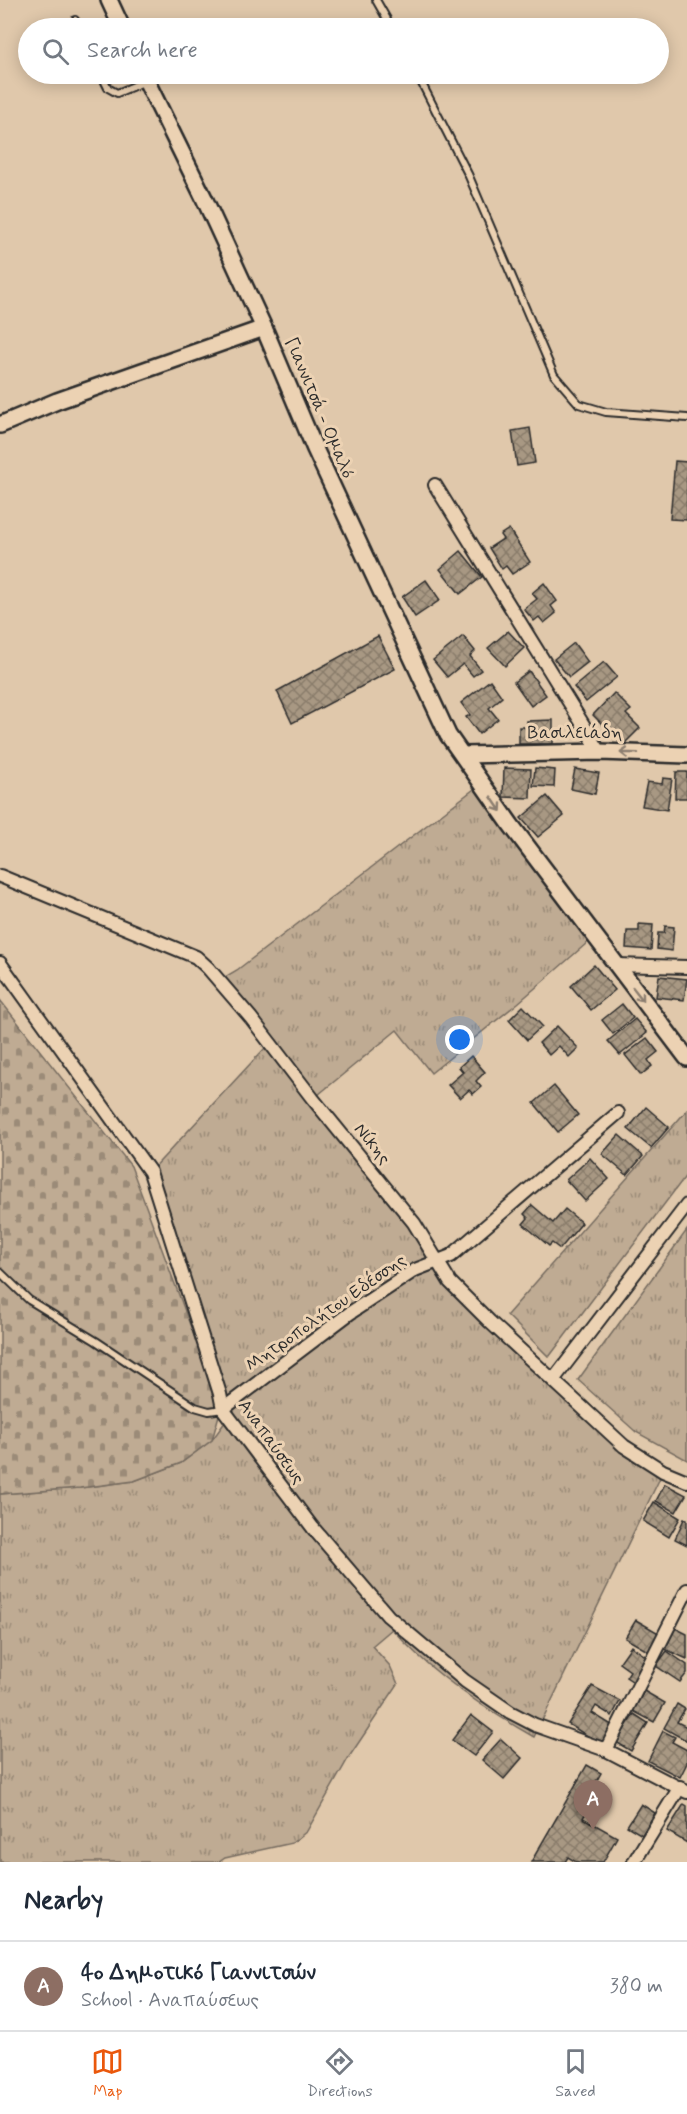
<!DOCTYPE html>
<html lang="en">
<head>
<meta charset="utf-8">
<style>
	body { margin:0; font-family:Mynerve,sans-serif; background:#f2f2f3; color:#1f2937 }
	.you { position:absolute; left:460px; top:1040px; width:21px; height:21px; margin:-15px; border:4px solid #fff; border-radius:50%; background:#1a73e8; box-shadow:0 0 0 9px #1a73e833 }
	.badge { display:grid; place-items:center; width:39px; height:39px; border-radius:50%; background:#ea580c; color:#fff; font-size:20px; font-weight:700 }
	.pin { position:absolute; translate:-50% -50px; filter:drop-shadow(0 2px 3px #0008) }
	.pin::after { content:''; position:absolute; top:32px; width:21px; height:18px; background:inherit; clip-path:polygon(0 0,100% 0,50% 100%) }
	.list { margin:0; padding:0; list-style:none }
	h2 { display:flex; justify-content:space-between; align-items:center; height:78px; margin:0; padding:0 24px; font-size:26px }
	h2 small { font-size:20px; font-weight:400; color:#747a83 }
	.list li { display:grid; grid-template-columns:39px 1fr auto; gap:18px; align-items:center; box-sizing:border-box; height:90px; padding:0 24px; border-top:2px solid #e0e1e3 }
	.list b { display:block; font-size:22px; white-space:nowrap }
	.list p { margin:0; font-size:20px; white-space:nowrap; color:#747a83 }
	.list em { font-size:20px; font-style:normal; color:#747a83 }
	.icon { flex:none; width:33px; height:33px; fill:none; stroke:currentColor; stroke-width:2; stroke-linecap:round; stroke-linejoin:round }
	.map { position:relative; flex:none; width:687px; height:1862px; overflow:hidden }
	.search { position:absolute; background:#fff; box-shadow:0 3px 15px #0003; left:18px; right:18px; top:18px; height:66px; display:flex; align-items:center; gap:15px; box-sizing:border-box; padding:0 21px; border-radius:33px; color:#747a83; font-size:22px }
	.sheet { height:168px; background:#fff }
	nav { display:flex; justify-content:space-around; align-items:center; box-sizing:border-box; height:84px; border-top:2px solid #e0e1e3; background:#fff; font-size:16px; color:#747a83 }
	nav a { display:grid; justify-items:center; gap:3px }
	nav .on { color:#ea580c }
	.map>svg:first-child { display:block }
	.grass { fill:url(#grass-tufts); stroke:#756b5f; stroke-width:1.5 }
	.cemetery { fill:url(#cemetery-stones); stroke:#756b5f; stroke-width:1.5 }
	.building { fill:url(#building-cross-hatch); stroke:#2b2b2b; stroke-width:1.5 }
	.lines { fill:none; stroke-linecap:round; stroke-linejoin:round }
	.service-casing { stroke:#2b2b2b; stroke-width:10 }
	.minor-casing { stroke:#2b2b2b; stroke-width:16 }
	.tertiary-casing { stroke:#2b2b2b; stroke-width:20 }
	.service { stroke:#ecd2b3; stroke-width:6 }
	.minor { stroke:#ecd2b3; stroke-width:12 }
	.tertiary { stroke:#ecd2b3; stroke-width:15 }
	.oneway { stroke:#8c7e6f }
	.labels { text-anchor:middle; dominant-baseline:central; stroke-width:6; stroke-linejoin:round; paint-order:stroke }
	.street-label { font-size:18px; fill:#2b2b2b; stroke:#ecd2b3 }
</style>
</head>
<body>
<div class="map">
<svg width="687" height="1862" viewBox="0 0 687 1862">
	<defs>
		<pattern id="grass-tufts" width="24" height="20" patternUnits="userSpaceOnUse" patternTransform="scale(1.5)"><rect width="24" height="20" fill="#bfab93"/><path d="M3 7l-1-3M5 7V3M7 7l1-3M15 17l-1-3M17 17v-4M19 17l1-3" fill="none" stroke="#9b8b78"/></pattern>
		<pattern id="cemetery-stones" width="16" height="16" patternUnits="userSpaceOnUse" patternTransform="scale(1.5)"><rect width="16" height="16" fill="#bfab93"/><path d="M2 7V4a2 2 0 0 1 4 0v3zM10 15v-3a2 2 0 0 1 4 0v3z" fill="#9b8b78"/></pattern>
		<pattern id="building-cross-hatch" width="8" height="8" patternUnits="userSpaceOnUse" patternTransform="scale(1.5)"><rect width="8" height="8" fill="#a89883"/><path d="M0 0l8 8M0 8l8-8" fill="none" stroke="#897c6b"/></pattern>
	</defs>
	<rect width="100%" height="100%" fill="#e0c8ab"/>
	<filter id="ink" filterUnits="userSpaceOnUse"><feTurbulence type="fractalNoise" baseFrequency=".0167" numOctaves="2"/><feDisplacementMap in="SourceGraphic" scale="12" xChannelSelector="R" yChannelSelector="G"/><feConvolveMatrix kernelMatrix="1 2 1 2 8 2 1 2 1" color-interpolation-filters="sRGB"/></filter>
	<g filter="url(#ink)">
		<!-- grass -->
		<g class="grass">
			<path d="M482,783L594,937L518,1003L431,1073L397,1030L313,1099L381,1182L444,1274L554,1379L663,1471L660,1478L534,1737C483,1708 431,1673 392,1629L372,1646L390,1666L398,1684L349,1757L307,1831L292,1843L225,1858L219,1862H0V1494L80,1488L134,1481L181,1463L212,1440L228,1418L150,1172L265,1048L271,1044L220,980L237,970Z"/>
			<path d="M687,1110V1174L549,1357L507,1315Z"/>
			<path d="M687,1230V1460L636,1432L578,1380Z"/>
		</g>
		<!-- cemetery -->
		<path class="cemetery" d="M0,1000L131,1166L221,1408L212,1440L181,1463L134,1481L80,1488L0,1494Z"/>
		<!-- building -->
		<g class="building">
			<path d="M530,428L535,463L517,466L512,431Z"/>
			<path d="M675,461L687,462V520L670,519Z"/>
			<path d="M509,529L530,562L512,574L506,566L502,569L489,548L503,539L500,535Z"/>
			<path d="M461,551L482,577L460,594L440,569Z"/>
			<path d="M426,580L440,600L415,617L402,597Z"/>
			<path d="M544,583L557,601L551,606L556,613L544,623L539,617L534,621L524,609L537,599L532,593Z"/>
			<path d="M508,631L524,648L505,666L488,648Z"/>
			<path d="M378,636L395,669L292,723L277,691Z"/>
			<path d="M463,636L475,651L470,656L481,670L473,676L463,664L447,677L433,660Z"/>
			<path d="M574,643L588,662L569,677L554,659Z"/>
			<path d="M604,662L617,677L586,702L574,687Z"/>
			<path d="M529,671L546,695L531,706L514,682Z"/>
			<path d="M490,680L502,697L489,708L498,719L479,734L466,717L470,715L461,703Z"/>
			<path d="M614,693L631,710L626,714L640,728L623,745L593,715Z"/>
			<path d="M553,720V744H519V727H527V721Z"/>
			<path d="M504,768L531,769L530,798L503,797Z"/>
			<path d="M535,768L555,770L554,787L533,786Z"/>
			<path d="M575,769L599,773L595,794L571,789Z"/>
			<path d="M676,772H687V798H675Z"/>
			<path d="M663,778L672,779L667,810L642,806L647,782L662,784Z"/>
			<path d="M547,796L564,816L538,837L521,818Z"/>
			<path d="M639,924L653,925L651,950L626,948L627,931H639Z"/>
			<path d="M665,926L674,927L672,951L657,949L658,933H664Z"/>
			<path d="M594,965L615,990L591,1010L571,986Z"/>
			<path d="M659,976L687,979L684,1000L656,997Z"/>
			<path d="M622,1004L633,1018L613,1034L602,1020Z"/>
			<path d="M523,1006L542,1026L527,1040L509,1020Z"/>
			<path d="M635,1019L647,1033L620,1055L608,1041Z"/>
			<path d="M557,1026L578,1048L569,1057L559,1046L549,1055L539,1043Z"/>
			<path d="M647,1038L658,1052L648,1060L652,1066L641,1075L625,1055Z"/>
			<path d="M471,1056L485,1072L476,1081L481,1087L473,1094L469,1090L460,1098L448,1085L463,1072L459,1067Z"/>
			<path d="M554,1086L578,1115L558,1132L534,1103Z"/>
			<path d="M646,1107L669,1127L651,1148L628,1129Z"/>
			<path d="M619,1135L643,1156L627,1175L602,1154Z"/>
			<path d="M590,1158L609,1179L585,1201L566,1180Z"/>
			<path d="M532,1205L553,1223L565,1209L582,1223L560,1249L552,1243L549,1246L523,1224L528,1218L524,1214Z"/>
			<path d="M665,1484L686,1495L676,1512L656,1501Z"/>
			<path d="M654,1502L680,1518L669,1537L643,1521Z"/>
			<path d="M684,1519L687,1520V1545L675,1539Z"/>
			<path d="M636,1620L662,1635L651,1653L625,1638Z"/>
			<path d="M675,1628L687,1634V1659L665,1649Z"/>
			<path d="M631,1646L651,1660L635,1683L626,1677L630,1671L619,1663Z"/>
			<path d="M667,1651L687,1665V1673L680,1682L656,1666Z"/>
			<path d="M592,1686L620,1701L612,1716L596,1706L592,1713L615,1727L604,1746L568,1724Z"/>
			<path d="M644,1691L665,1703L654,1722L633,1711Z"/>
			<path d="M677,1704L685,1709L677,1722L687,1727V1741L664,1728Z"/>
			<path d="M634,1714L648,1723L631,1751L616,1742Z"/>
			<path d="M471,1715L493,1732L474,1756L452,1740Z"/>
			<path d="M663,1731L675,1737L672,1742L687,1750V1763L680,1777L648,1761Z"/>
			<path d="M501,1739L522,1758L504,1779L482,1760Z"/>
			<path d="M587,1765L601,1773L596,1782L601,1786L583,1818L617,1837L603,1862H576L568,1857L565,1862H531Z"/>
			<path d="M641,1804L655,1813L642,1835L627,1826Z"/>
			<path d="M684,1804L687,1806V1843L667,1831Z"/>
		</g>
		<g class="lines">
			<defs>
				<g id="service">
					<path d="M376,0L392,28"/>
					<path d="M75,20L79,28"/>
					<path d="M101,74L108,88L117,93L146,81"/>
					<path d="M417,74L468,174L554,375L579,404L606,412L687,418"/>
					<path d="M0,1272L29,1300L96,1341L195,1407L209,1411L223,1409"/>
				</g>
				<g id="minor">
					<path d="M435,485L600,752"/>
					<path d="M0,876L196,957L208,968L251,1018L313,1099L414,1223L450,1282L490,1322L624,1446L663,1471L687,1481"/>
					<path d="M0,963L150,1172L220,1394L223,1409L313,1528L388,1616L465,1681L510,1712L535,1725L606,1750L687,1792"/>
					<path d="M616,965L687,967"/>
					<path d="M554,1379L687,1205"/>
					<path d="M223,1409L350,1313L415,1270L451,1256L618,1113"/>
					<path d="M606,1750L687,1590"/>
					<path d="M634,1862L680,1787"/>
				</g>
				<g id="tertiary">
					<path d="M109,0L122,28"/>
					<path d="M143,74L204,198L264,328L315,449L448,735L511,825L687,1058"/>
					<path d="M0,425L57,401L264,328"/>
					<path d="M464,755L600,752L687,755"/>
				</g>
			</defs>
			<!-- service casing -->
			<use href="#service" class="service-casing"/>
			<!-- minor casing -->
			<use href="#minor" class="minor-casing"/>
			<!-- tertiary casing -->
			<use href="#tertiary" class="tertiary-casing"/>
			<!-- service -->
			<use href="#service" class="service"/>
			<!-- minor -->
			<use href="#minor" class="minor"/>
			<!-- tertiary -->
			<use href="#tertiary" class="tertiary"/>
		</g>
		<!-- one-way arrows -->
		<defs><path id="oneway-shaft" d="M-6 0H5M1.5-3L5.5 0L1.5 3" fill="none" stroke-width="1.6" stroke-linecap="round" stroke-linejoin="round" transform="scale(1.5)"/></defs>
		<g class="oneway">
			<use href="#oneway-shaft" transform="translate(629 753) rotate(-178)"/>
			<use href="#oneway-shaft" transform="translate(496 804) rotate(56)"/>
			<use href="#oneway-shaft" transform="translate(638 994) rotate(52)"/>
		</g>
	</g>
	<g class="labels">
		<!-- street labels -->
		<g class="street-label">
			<text transform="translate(319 408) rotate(67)">Γιαννιτσά - Ομαλό</text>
			<text x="575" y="733">Βασιλειάδη</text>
			<text transform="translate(372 1144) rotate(51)">Νίκης</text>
			<text transform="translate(326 1313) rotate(-35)">Μητροπολήτου Εδέσσης</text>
			<text transform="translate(271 1442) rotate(54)">Αναπαύσεως</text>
		</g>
	</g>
</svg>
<div class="you"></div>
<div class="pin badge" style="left:593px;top:1830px;background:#8d6e63">A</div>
<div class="search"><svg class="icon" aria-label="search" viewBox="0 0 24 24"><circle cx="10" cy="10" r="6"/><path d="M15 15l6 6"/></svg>Search here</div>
</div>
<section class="sheet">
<h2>Nearby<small></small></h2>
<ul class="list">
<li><span class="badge" style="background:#8d6e63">A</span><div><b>4ο Δημοτικό Γιαννιτσών</b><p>School · Αναπαύσεως</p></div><em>380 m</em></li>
</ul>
</section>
<nav>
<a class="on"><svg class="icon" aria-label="map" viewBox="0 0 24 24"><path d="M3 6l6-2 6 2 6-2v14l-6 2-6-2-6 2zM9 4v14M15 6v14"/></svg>Map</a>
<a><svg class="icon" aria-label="directions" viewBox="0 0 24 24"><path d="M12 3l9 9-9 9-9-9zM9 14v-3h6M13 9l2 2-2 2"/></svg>Directions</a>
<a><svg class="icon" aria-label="saved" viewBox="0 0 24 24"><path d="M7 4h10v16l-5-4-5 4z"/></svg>Saved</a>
</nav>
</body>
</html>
